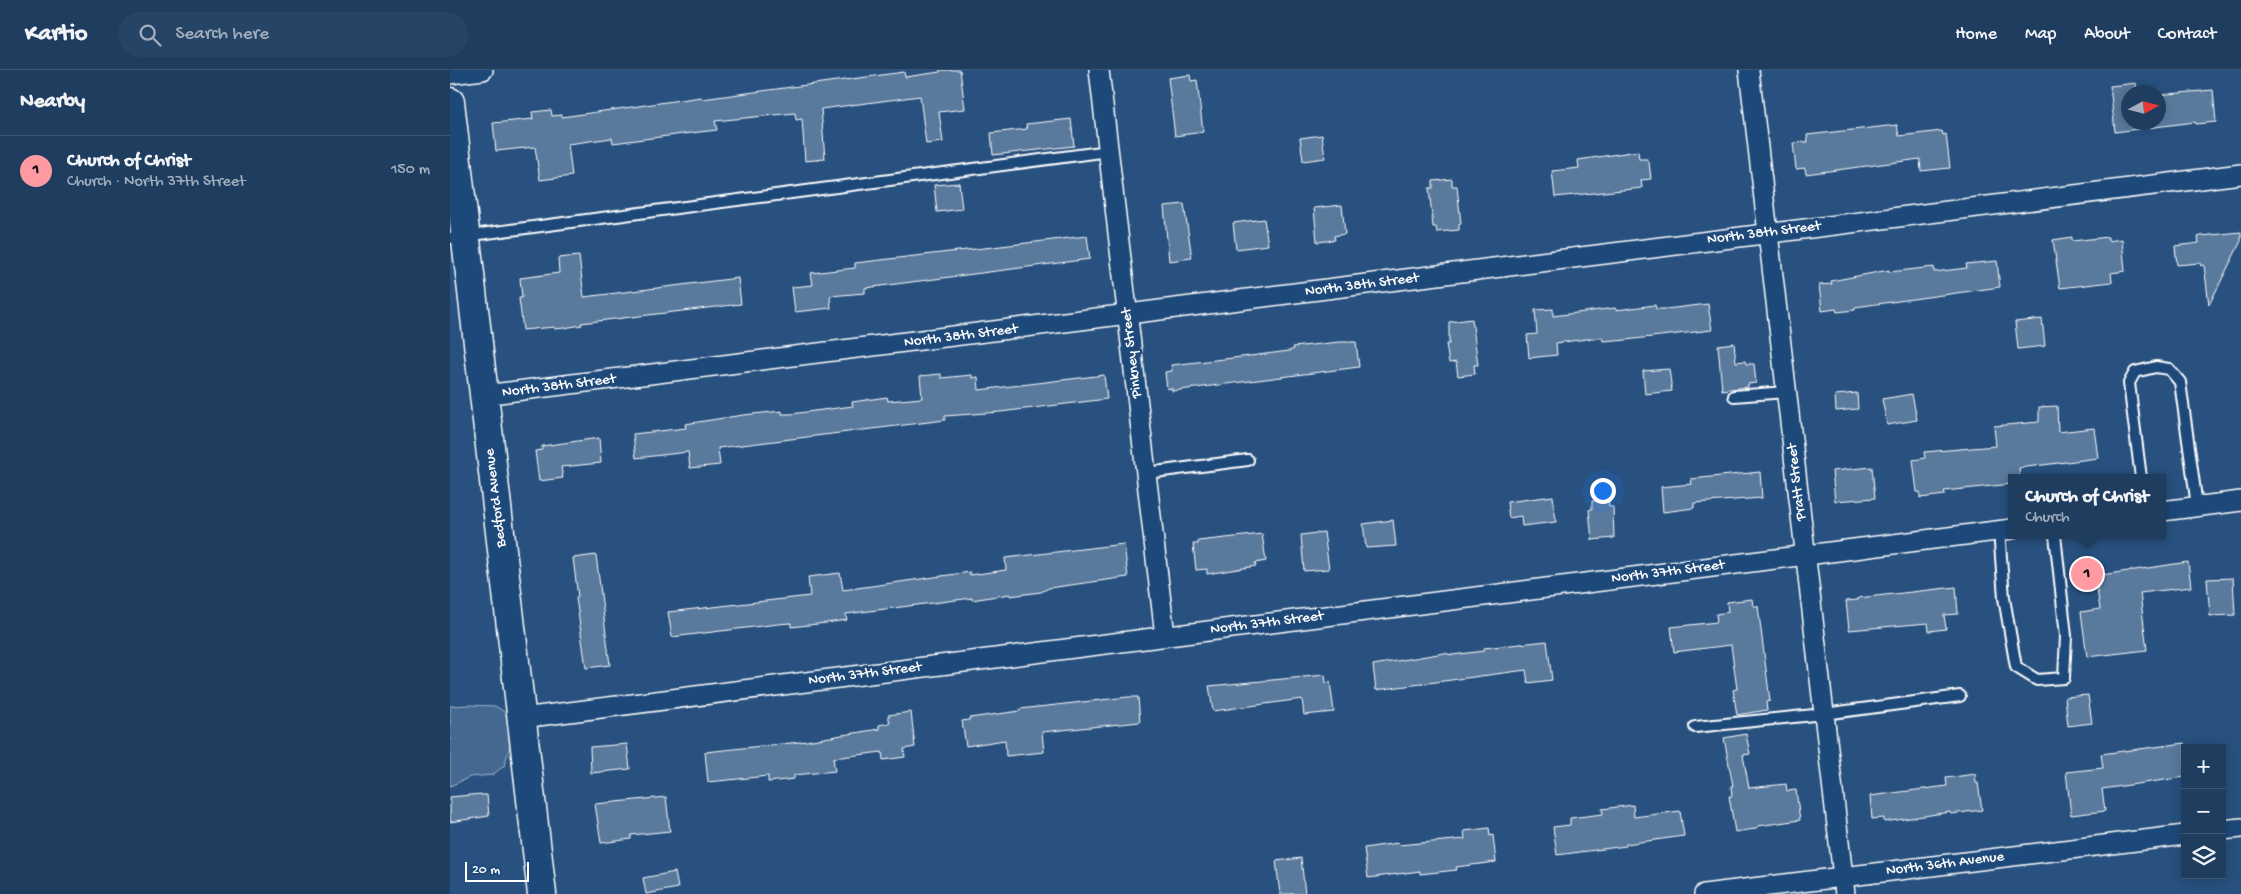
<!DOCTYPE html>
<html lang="en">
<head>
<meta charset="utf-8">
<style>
	body { margin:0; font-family:"Gochi Hand",sans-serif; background:#264465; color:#f1f3f6 }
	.controls { position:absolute; right:15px; bottom:15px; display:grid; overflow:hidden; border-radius:0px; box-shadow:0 2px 12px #0003 }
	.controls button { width:45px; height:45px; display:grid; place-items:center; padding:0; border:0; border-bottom:1px solid #3c5674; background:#1e3d5f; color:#f1f3f6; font:25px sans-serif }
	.compass { position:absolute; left:1671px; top:15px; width:45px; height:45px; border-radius:50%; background:#1e3d5f; box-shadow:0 2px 12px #0003; rotate:83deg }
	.scale { position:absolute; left:15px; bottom:12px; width:64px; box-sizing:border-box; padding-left:5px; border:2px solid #fff; border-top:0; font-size:14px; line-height:18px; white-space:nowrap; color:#fff; -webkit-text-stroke:4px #1f4a7a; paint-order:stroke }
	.you { position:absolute; left:1152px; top:420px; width:18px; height:18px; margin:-12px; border:4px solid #fff; border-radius:50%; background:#1a73e8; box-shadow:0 0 0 8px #1a73e833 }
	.badge { display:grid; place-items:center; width:32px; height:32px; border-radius:50%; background:#ff9aa2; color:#111; font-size:16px; font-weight:700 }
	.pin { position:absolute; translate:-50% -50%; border:2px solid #fff; box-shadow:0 1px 5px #0006 }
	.popup { position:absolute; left:1558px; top:404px; width:158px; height:65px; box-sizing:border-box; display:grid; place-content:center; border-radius:0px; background:#1e3d5f; filter:drop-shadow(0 1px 4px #0005); font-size:16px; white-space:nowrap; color:#a1aebd }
	.popup b { font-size:19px; color:#f1f3f6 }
	.popup::after { content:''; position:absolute; left:50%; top:100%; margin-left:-10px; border:10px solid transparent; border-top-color:#1e3d5f }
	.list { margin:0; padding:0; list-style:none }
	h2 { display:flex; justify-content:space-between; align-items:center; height:65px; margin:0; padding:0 20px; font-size:21px }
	h2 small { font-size:16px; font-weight:400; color:#a1aebd }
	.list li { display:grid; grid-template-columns:32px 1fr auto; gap:15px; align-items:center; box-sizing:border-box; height:70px; padding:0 20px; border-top:1px solid #3c5674 }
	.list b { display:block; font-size:19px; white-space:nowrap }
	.list p { margin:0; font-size:16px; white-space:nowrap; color:#a1aebd }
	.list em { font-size:16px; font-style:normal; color:#a1aebd }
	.icon { flex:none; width:28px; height:28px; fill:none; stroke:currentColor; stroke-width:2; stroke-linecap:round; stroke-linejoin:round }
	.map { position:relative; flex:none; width:1791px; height:824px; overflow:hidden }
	header { display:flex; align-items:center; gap:30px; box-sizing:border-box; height:70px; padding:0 25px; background:#1e3d5f; border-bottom:1px solid #3c5674 }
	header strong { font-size:24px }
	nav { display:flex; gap:28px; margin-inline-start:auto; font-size:18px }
	.search { width:350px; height:45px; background:#264465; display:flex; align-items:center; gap:12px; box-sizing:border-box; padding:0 18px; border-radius:28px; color:#a1aebd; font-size:19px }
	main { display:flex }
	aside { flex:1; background:#1e3d5f }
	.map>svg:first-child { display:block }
	.green { fill:#446890; stroke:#a2b4c8 }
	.building { fill:#5a7a9d; stroke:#fff }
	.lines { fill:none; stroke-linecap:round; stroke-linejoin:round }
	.lane-casing { stroke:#fff; stroke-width:14 }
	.street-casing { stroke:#fff; stroke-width:22 }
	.secondary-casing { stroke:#fff; stroke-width:31 }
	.lane { stroke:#1f4a7a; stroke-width:10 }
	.street { stroke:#1f4a7a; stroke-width:19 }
	.secondary { stroke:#1f4a7a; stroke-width:28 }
	.labels { text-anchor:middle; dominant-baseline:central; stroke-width:5; stroke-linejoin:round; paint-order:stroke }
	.street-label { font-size:15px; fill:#fff; stroke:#1f4a7a }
</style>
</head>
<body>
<header>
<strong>Kartio</strong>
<div class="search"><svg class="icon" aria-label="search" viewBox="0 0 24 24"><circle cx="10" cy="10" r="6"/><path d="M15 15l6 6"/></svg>Search here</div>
<nav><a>Home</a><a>Map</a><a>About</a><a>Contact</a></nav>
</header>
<main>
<aside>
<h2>Nearby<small></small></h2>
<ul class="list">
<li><span class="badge">1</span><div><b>Church of Christ</b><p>Church · North 37th Street</p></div><em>150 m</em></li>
</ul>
</aside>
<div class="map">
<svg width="1791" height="824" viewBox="0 0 1791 824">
	<rect width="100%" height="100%" fill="#28517f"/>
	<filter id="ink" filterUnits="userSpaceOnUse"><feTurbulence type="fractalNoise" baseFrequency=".02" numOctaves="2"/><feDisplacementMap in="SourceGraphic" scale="10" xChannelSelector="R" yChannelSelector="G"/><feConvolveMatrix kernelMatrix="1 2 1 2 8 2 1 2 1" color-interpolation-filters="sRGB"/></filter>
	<g filter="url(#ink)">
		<!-- green -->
		<path class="green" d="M19,635L45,636L56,643L61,661L59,680L54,696L42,705L20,707L0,716V636Z"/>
		<!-- building -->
		<g class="building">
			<path d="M490,0H510L515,39L489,42L493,72L476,74L470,26L371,39L375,89L355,91L352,49L346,50L345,43L265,51L267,60L241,63L163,73L162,68L118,74L122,106L90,110L85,77L46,81L43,53L83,49L82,42L101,40L102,46L112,45V47L251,27L252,29L454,2L455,7L490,2Z"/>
			<path d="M740,5L741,11L747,10L753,62L725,66L718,8Z"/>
			<path d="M1686,13L1687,22H1678V52H1708V25L1763,20L1766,52L1746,54L1745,52L1665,62L1660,16Z"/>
			<path d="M621,49L624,76L543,85L541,63L577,59L576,54Z"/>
			<path d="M1447,55L1449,66L1492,61L1493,65L1496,64L1500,98L1471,101L1470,89L1356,104L1355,98L1346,99L1343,73L1358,72L1357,65Z"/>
			<path d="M872,65L875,88L853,91L850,68Z"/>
			<path d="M1188,81L1189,89H1197L1198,92H1199L1201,109L1191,110L1192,118L1105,127L1102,101L1129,98L1128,90Z"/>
			<path d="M1002,109V116H1007L1011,154H1009V160L987,162L986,157H983L979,118H983V111Z"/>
			<path d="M509,113L512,139L487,142L484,115Z"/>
			<path d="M734,134L742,188L719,191L714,136Z"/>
			<path d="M892,135L895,164L884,166L885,170L867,172L864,138Z"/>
			<path d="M814,149L818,175L786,179L783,153Z"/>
			<path d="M1791,162V171L1759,235L1754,195L1751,196L1750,193L1727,195L1725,176L1749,173L1748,167L1751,166Z"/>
			<path d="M637,166L640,189L415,218V223L380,226L381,238L345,242L342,217L363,215L361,203L405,198V193Z"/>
			<path d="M1622,167V171L1658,167V171L1672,169L1675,201L1661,203L1662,212L1610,218L1603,170Z"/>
			<path d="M129,186L134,227L288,208L291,234L131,253L132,255L114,258L105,259L104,257L73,260L69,228H72L70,208L109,203L108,188Z"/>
			<path d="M1547,191L1550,217L1405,237V240L1387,242L1386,239L1372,241L1369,215L1382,214L1381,211L1439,200V202L1484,197V202L1517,198L1516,194Z"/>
			<path d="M1258,234L1262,260L1167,271L1166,270L1153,271L1152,267L1106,273L1107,285L1079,288L1077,265L1087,264L1085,240L1103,239V246L1165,238L1166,240L1205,235L1206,239H1216Z"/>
			<path d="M1022,249L1028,295H1024L1025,304L1008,306L1006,292L999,293L996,274H999V252Z"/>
			<path d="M1592,249L1595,276L1568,279L1565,252Z"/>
			<path d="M889,272H906L909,297L722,321V318L717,319L715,302L722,301L721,295L800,286L839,281L844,279L843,277Z"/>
			<path d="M1284,273L1286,292L1295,291L1296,294H1304L1306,313L1298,314V317L1272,320L1268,275Z"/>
			<path d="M1219,299L1222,321L1195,324L1193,301Z"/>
			<path d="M491,304V308L522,305V308L528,307L529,320L654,305L657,329L550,342L495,346V350L268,378L270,395L240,398L238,382L186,388L183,364L236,358L235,354L293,345L332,341V344H341L403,336L402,332L437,327L438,331L472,328L470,306Z"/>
			<path d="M1407,323L1408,339L1386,341L1385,325Z"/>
			<path d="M1462,324L1467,350L1437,355L1432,329Z"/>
			<path d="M1607,336L1608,362L1644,358L1648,388L1569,398L1570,408H1562V414L1494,421L1495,425L1470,428V422H1467L1463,390L1475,388L1474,382L1546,376L1544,356L1589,352V337Z"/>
			<path d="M149,368L151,393L111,397L113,408L89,411L85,381L92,380V376Z"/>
			<path d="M1422,397L1425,428L1385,431L1382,401Z"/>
			<path d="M1310,402L1312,428L1244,433V438L1213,442L1211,417L1242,414L1241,409Z"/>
			<path d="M1103,426L1106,452L1072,456L1071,446L1059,448L1057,432Z"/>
			<path d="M1158,429L1159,437H1163L1164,468L1142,470L1139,440L1142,439V431Z"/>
			<path d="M943,450L946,476L916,478L913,454Z"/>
			<path d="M874,462L879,499L854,501L851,465Z"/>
			<path d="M812,464L816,491L805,493L806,496L757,504V499L746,500L743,474H748V471Z"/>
			<path d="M674,474L678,507L599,518L591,522L560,526V524L522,530V528L396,544L397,550L376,553L341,557V553L328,554L222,567L218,542L360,526L358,507L390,503L393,520L520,502V505L556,500L555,488Z"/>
			<path d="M146,485L160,595L136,598L126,528L128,527L123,488Z"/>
			<path d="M1738,492L1741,517L1690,523L1697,580L1637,587L1631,542L1650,539L1645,506Z"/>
			<path d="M1783,508L1785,545L1760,546L1757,509Z"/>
			<path d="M1506,517L1508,544L1494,545L1496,559L1479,561L1478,553L1399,560L1396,531L1408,530V528Z"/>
			<path d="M1302,529L1303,536H1308L1320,631L1316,632L1317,640L1287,645L1283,620L1287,619L1281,575L1224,582L1221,557L1267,552L1266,544L1278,542L1277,532Z"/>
			<path d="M1097,571L1102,610L1078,613L1076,600L926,620L923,595L994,583L1002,585L1034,581V578Z"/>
			<path d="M875,605L876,613L880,612L884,642L854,645L852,629L763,641L759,616Z"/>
			<path d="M1638,625L1642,653L1618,656L1615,627Z"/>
			<path d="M678,627H688L690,652L592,662L594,682L556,686L555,670L516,676L512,651L519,650V648L570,641V639Z"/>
			<path d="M461,642L465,677L454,679L455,687L433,690L432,682L383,688L385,701L344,705V709L318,712V706L258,712L255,682L350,672L429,659V655L440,653L438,645Z"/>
			<path d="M1296,664L1300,684L1293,685L1299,718L1336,714L1337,721L1346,720L1350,750L1308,756L1305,759L1285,762L1279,726H1282L1281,716H1283L1274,668Z"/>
			<path d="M1735,673V707L1652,719L1655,741L1621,745L1616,702L1653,698L1651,684Z"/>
			<path d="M177,674L180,699L141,703L140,677Z"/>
			<path d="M1525,704L1526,713H1528L1532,740L1501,744L1500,742L1434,752V748L1422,749L1420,726L1497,716L1496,708Z"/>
			<path d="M31,724V725H37L39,746L0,752V727Z"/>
			<path d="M216,727L220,761L181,765V769L151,773L145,734Z"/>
			<path d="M1183,735L1184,747L1230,741L1234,766L1176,774V776L1107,785L1103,757L1120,755V748L1153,744L1152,739Z"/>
			<path d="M1039,758L1040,766L1043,765L1046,792L1006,797L1007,800L970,804V801L918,808L914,778L948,773L949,775L1015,769L1014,761Z"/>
			<path d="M851,788L855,824H830L826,791Z"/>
			<path d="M225,802L228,818L196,824L193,808Z"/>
		</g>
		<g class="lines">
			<defs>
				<g id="lane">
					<path d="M0,168L659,81"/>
					<path d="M1284,326L1337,322"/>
					<path d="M697,403L798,390"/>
					<path d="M1691,408L1679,313L1685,302L1706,297L1719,299L1730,312L1747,436"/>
					<path d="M1549,460L1554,528L1566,597L1587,610L1614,608L1616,566L1605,465"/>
					<path d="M1245,657L1374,644L1510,626"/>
				</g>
				<g id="street">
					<path d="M649,0L715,566"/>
					<path d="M1299,0L1395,824"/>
					<path d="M0,4L33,0"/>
					<path d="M34,325L1791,104"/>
					<path d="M1712,441L1791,431"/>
					<path d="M72,648L1562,459"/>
					<path d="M1772,760L1791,758"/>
					<path d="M1254,824L1735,765"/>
				</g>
				<path id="secondary" d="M0,32L92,824"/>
			</defs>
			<!-- lane casing -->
			<use href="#lane" class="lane-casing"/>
			<!-- street casing -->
			<use href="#street" class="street-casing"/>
			<!-- secondary casing -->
			<use href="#secondary" class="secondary-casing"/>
			<!-- lane -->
			<use href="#lane" class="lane"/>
			<!-- street -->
			<use href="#street" class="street"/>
			<!-- secondary -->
			<use href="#secondary" class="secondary"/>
		</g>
	</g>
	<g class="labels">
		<!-- street labels -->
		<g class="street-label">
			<text transform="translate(1314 163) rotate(-7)">North 38th Street</text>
			<text transform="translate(912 215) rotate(-7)">North 38th Street</text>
			<text transform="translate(511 266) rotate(-7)">North 38th Street</text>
			<text transform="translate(682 283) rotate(-97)">Pinkney Street</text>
			<text transform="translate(109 316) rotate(-7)">North 38th Street</text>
			<text transform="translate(1347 412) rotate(-97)">Pratt Street</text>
			<text transform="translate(46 428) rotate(-97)">Bedford Avenue</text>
			<text transform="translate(1218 502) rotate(-7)">North 37th Street</text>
			<text transform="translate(817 553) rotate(-7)">North 37th Street</text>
			<text transform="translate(415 604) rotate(-7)">North 37th Street</text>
			<text transform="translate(1495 794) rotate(-7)">North 36th Avenue</text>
		</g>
	</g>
</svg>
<div class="controls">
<button>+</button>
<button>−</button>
<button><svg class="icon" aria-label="layers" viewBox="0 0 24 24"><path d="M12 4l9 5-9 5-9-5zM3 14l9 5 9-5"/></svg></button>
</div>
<svg class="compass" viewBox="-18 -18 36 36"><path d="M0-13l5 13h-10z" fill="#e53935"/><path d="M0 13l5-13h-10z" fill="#a1aebd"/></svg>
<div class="scale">20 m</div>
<div class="you"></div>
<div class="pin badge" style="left:1637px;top:504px">1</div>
<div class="popup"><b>Church of Christ</b>Church</div>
</div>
</main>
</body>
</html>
